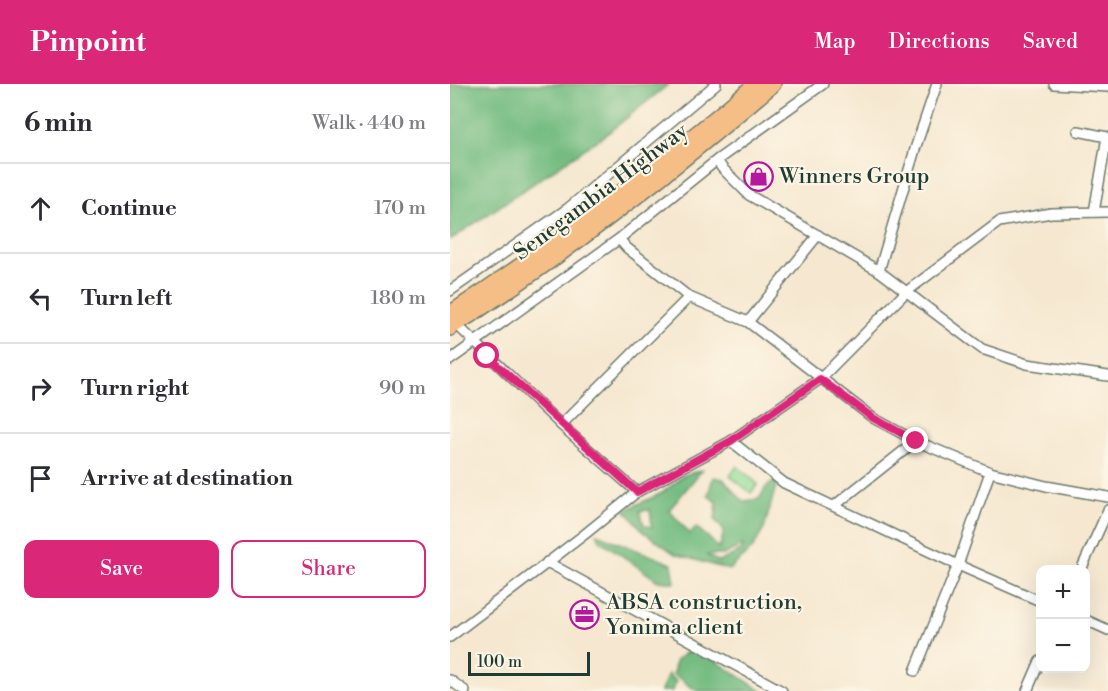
<!DOCTYPE html>
<html lang="en">
<head>
<meta charset="utf-8">
<style>
	body { margin:0; font-family:"Libre Bodoni",serif; background:#f7f7f7; color:#2b2b33 }
	.controls { position:absolute; right:18px; bottom:18px; display:grid; overflow:hidden; border-radius:12px; box-shadow:0 6px 24px #0002 }
	.controls button { width:54px; height:54px; display:grid; place-items:center; padding:0; border:0; border-bottom:2px solid #e1e1e2; background:#fff; color:#2b2b33; font:30px sans-serif }
	.scale { position:absolute; left:18px; bottom:15px; width:122px; box-sizing:border-box; padding-left:6px; border:3px solid #1f3d34; border-top:0; font-size:16px; line-height:21px; white-space:nowrap; color:#1f3d34; -webkit-text-stroke:4px #fcf5e5; paint-order:stroke }
	.stop { position:absolute; width:18px; height:18px; margin:-14px; border:4px solid #db2777; border-radius:50%; background:#fff }
	.stop.end { background:#db2777; border-color:#fff; box-shadow:0 2px 6px #0008 }
	.list { margin:0; padding:0; list-style:none }
	h2 { display:flex; justify-content:space-between; align-items:center; height:78px; margin:0; padding:0 24px; font-size:26px }
	h2 small { font-size:20px; font-weight:400; color:#7c7c81 }
	.list li { display:grid; grid-template-columns:39px 1fr auto; gap:18px; align-items:center; box-sizing:border-box; height:90px; padding:0 24px; border-top:2px solid #e1e1e2 }
	.list b { display:block; font-size:22px; white-space:nowrap }
	.list em { font-size:20px; font-style:normal; color:#7c7c81 }
	.actions { display:flex; gap:12px; padding:18px 24px }
	.actions a { flex:1; padding:14px 0; border:2px solid #db2777; border-radius:12px; text-align:center; font-size:21px; color:#db2777 }
	.actions .main { background:#db2777; color:#fff }
	.icon { flex:none; width:33px; height:33px; fill:none; stroke:currentColor; stroke-width:2; stroke-linecap:round; stroke-linejoin:round }
	.map { position:relative; flex:none; width:658px; height:607px; overflow:hidden }
	header { display:flex; align-items:center; gap:36px; box-sizing:border-box; height:84px; padding:0 30px; background:#db2777; color:#fff }
	header strong { font-size:28px }
	nav { display:flex; gap:33px; margin-inline-start:auto; font-size:21px }
	main { display:flex }
	aside { flex:1; background:#fff }
	.map>svg:first-child { display:block }
	.green { fill:#91dd99; stroke:#588d66; stroke-width:1.5 }
	.forest { fill:#74bc81; stroke:#4a7c5a; stroke-width:1.5; fill-rule:evenodd }
	.lines { fill:none; stroke-linecap:round; stroke-linejoin:round }
	.minor-casing { stroke:#6a796b; stroke-width:12 }
	.primary-casing { stroke:#6a796b; stroke-width:18 }
	.minor { stroke:#fff; stroke-width:9 }
	.primary { stroke:#f6be87; stroke-width:15 }
	.route { stroke:#db2777; stroke-width:8 }
	.labels { text-anchor:middle; dominant-baseline:central; stroke-width:4.5; stroke-linejoin:round; paint-order:stroke }
	.poi-label { font-size:22px; fill:#1f3d34; stroke:#fcf5e5; text-anchor:start }
	.street-label { font-size:22px; fill:#1f3d34; stroke:#fcf5e5 }
</style>
</head>
<body>
<header>
<strong>Pinpoint</strong>
<nav><a>Map</a><a>Directions</a><a>Saved</a></nav>
</header>
<main>
<aside>
<h2>6 min<small>Walk · 440 m</small></h2>
<ul class="list">
<li><svg class="icon" aria-label="ahead" viewBox="0 0 24 24"><path d="M12 20V5M6 11l6-6 6 6"/></svg><div><b>Continue</b></div><em>170 m</em></li>
<li><svg class="icon" aria-label="left" viewBox="0 0 24 24"><path d="M17 20v-9H6M10 6l-5 5 5 5"/></svg><div><b>Turn left</b></div><em>180 m</em></li>
<li><svg class="icon" aria-label="right" viewBox="0 0 24 24"><path d="M7 20v-9h11M14 6l5 5-5 5"/></svg><div><b>Turn right</b></div><em>90 m</em></li>
<li><svg class="icon" aria-label="arrive" viewBox="0 0 24 24"><path d="M6 21V4h12l-3 4 3 4H6"/></svg><div><b>Arrive at destination</b></div></li>
</ul>
<div class="actions"><a class="main">Save</a><a>Share</a></div>
</aside>
<div class="map">
<svg width="658" height="607" viewBox="0 0 658 607">
	<rect width="100%" height="100%" fill="#fcf5e5"/>
	<filter id="ink" filterUnits="userSpaceOnUse"><feTurbulence type="fractalNoise" baseFrequency=".0167" numOctaves="2"/><feDisplacementMap in="SourceGraphic" scale="12" xChannelSelector="R" yChannelSelector="G"/><feConvolveMatrix kernelMatrix="1 2 1 2 8 2 1 2 1" color-interpolation-filters="sRGB"/></filter>
	<filter id="wash" filterUnits="userSpaceOnUse"><feTurbulence type="fractalNoise" baseFrequency=".008" numOctaves="4" result="noise"/><feDisplacementMap in="SourceGraphic" scale="24" xChannelSelector="R" yChannelSelector="G"/><feGaussianBlur stdDeviation="1.35" result="paint"/><feColorMatrix in="noise" values="0 0 0 0 0 0 0 0 0 0 0 0 0 0 0 0 0 1.4 0 .05"/><feComposite in="paint" operator="in"/></filter>
	<g filter="url(#wash)">
		<rect width="100%" height="100%" fill="#f6e8d0"/>
		<!-- green -->
		<path class="green" d="M287,382L308,400L301,409L280,392Z"/>
		<!-- forest -->
		<g class="forest">
			<path d="M0,0H219L158,49L0,156Z"/>
			<path d="M252,386L219,426L240,450L246,443L259,454L269,465L274,447L265,436L267,418L258,412L263,393L273,395L293,417L309,415L316,403L328,395L314,445L302,465L279,486L225,470L194,448L175,426L212,409L234,391ZM200,426L202,443L194,441L190,427ZM293,461L292,466L269,478L256,471H273Z"/>
			<path d="M147,450L222,480L225,499L208,497L150,456Z"/>
			<path d="M244,563L312,607H247L223,590L226,576Z"/>
			<path d="M218,590L226,598L222,607H211Z"/>
		</g>
	</g>
	<g filter="url(#ink)">
		<g class="lines">
			<defs>
				<g id="minor">
					<path d="M604,0L658,3"/>
					<path d="M628,47L657,53L644,128"/>
					<path d="M267,76L272,84L299,111L429,187L532,265L577,280L658,292"/>
					<path d="M169,155L177,164L239,213L298,238L423,334L466,357L540,388L596,402L658,413"/>
					<path d="M429,187L466,62L487,0"/>
					<path d="M0,207L117,125L266,0"/>
					<path d="M298,238L368,151"/>
					<path d="M6,240L111,341L187,408"/>
					<path d="M0,276L169,155L267,76L373,0"/>
					<path d="M111,341L239,213"/>
					<path d="M281,357L334,399L508,481L590,517"/>
					<path d="M384,422L466,357"/>
					<path d="M97,478L332,607"/>
					<path d="M631,486L658,426"/>
					<path d="M636,536L658,546"/>
					<path d="M0,553L135,450L187,408L281,357L370,295L456,208L549,138L601,129L658,128"/>
					<path d="M465,587L508,481L540,388"/>
					<path d="M0,596L15,607"/>
					<path d="M577,607L590,577"/>
				</g>
				<g id="primary">
					<path d="M0,230C106,159 209,84 306,0"/>
					<path d="M0,244C114,172 221,88 323,0"/>
				</g>
			</defs>
			<!-- minor casing -->
			<use href="#minor" class="minor-casing"/>
			<!-- primary casing -->
			<use href="#primary" class="primary-casing"/>
			<!-- minor -->
			<use href="#minor" class="minor"/>
			<!-- primary -->
			<use href="#primary" class="primary"/>
		</g>
	</g>
	<g class="lines" filter="url(#ink)">
		<!-- route -->
		<path class="route" d="M37,272L187,408L281,357L370,295L423,334L466,357"/>
	</g>
	<!-- icons -->
	<defs>
		<symbol id="shop-ring" viewBox="-11 -11 22 22"><circle r="9.5" fill="#fcf5e5" stroke="#b5179e" stroke-width="1.5"/><path d="M-5-2.5h2.3a2.7 3.5 0 0 1 5.4 0H5L5.5 6h-11ZM-1.5-2.5h3a1.5 2.3 0 0 0-3 0Z" fill="#b5179e"/></symbol>
		<symbol id="office-ring" viewBox="-11 -11 22 22"><circle r="9.5" fill="#fcf5e5" stroke="#b5179e" stroke-width="1.5"/><path d="M-6-3h4V-5.5h4V-3h4V5H-6ZM-1-4.5V-3h2v-1.5ZM-6 0V1H6V0Z" fill="#b5179e"/></symbol>
	</defs>
	<g fill-rule="evenodd">
		<use href="#shop-ring" x="292" y="76" width="33" height="33"/>
		<use href="#office-ring" x="118" y="514" width="33" height="33"/>
	</g>
	<g class="labels">
		<!-- poi labels -->
		<g class="poi-label">
			<text x="329" y="92">Winners Group</text>
			<text x="156" y="518">ABSA construction,<tspan x="156" dy="25">Yonima client</tspan></text>
		</g>
		<!-- street labels -->
		<g class="street-label">
			<text transform="translate(151 108) rotate(-37)">Senegambia Highway</text>
		</g>
	</g>
</svg>
<div class="controls">
<button>+</button>
<button>−</button>
</div>
<div class="scale">100 m</div>
<div class="stop" style="left:37px;top:272px"></div>
<div class="stop end" style="left:466px;top:357px"></div>
</div>
</main>
</body>
</html>
